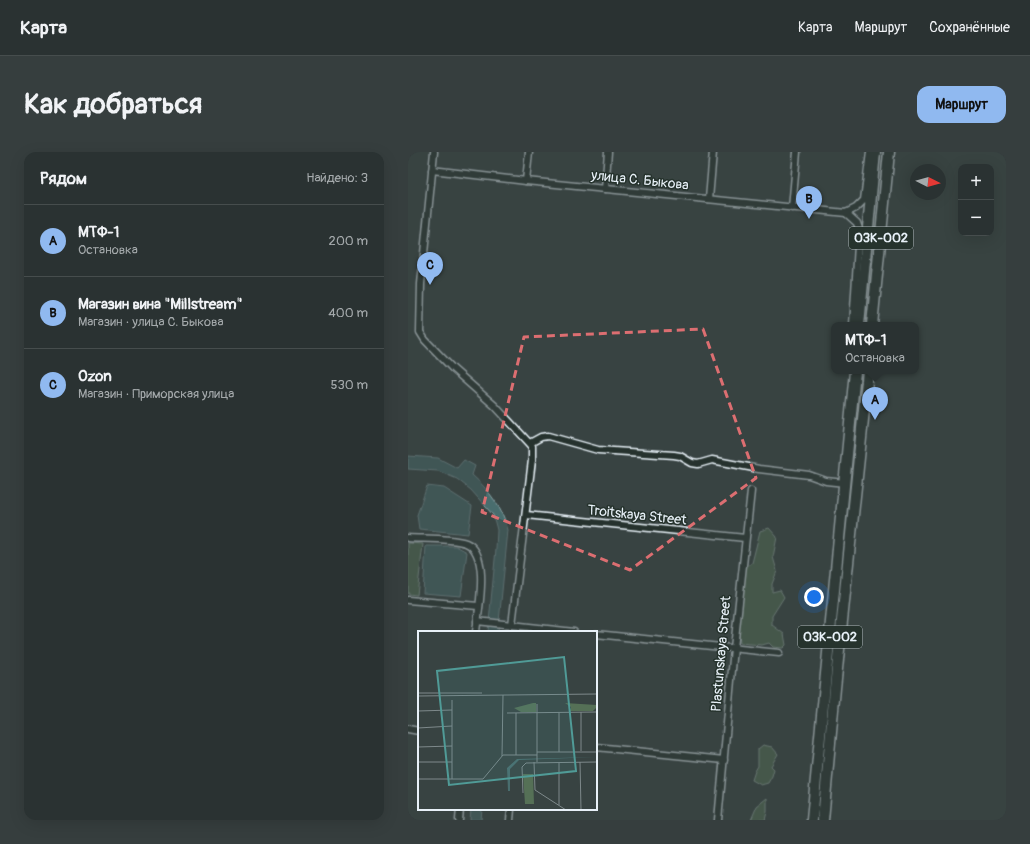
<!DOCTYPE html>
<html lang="ru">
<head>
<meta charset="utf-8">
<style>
	body { margin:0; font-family:Pangolin,sans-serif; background:#363e3e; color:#f1f3f6 }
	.controls { position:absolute; right:12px; top:12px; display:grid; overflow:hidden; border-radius:8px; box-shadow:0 4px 16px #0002 }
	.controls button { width:36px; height:36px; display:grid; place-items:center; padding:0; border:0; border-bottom:1px solid #464d4d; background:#2a3232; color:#f1f3f6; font:20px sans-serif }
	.compass { position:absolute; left:502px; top:12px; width:36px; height:36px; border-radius:50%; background:#2a3232; box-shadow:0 4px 16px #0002; rotate:96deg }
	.you { position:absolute; left:406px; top:445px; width:14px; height:14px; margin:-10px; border:3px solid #fff; border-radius:50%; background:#1a73e8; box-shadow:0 0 0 6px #1a73e833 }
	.badge { display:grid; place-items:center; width:26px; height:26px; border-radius:50%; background:#90b9f0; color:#111; font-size:13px; font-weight:700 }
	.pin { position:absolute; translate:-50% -33px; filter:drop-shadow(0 1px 2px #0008) }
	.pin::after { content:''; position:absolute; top:21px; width:14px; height:12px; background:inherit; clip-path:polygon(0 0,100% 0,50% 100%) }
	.popup { position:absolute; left:423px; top:170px; width:88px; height:52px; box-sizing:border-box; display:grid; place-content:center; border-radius:8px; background:#2a3232; filter:drop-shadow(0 1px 3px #0005); font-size:13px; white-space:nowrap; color:#a5aaac }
	.popup b { font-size:15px; color:#f1f3f6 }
	.popup::after { content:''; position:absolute; left:50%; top:100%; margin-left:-8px; border:8px solid transparent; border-top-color:#2a3232 }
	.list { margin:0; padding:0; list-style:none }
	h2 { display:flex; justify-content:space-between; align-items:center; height:52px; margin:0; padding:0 16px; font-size:17px }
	h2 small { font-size:13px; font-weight:400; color:#a5aaac }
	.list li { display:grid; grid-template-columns:26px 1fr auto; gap:12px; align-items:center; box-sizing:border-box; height:72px; padding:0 16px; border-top:1px solid #464d4d }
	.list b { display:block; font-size:15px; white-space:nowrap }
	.list p { margin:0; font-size:13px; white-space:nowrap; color:#a5aaac }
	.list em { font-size:13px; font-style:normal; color:#a5aaac }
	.map { position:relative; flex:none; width:598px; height:668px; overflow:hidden; border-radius:12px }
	header { display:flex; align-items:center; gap:24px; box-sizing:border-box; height:56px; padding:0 20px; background:#2a3232; border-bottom:1px solid #464d4d }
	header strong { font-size:19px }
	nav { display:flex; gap:22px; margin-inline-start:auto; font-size:14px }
	.intro { display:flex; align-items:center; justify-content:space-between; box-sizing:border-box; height:96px; padding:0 24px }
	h1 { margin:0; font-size:28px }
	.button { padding:10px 18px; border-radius:12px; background:#90b9f0; color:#111; font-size:14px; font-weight:700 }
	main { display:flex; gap:24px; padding:0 24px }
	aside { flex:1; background:#2a3232; border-radius:12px; box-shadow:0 4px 16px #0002 }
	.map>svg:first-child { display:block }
	.green { fill:#557056; stroke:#9eb0a7 }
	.water { fill:#496d6e; stroke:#89a2a5 }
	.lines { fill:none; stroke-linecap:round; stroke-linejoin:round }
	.minor-casing { stroke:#e8f1f8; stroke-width:9 }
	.primary-casing { stroke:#e8f1f8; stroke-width:13 }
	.minor { stroke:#26332d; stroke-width:6 }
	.primary { stroke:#26332d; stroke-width:10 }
	.marked { fill:none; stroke:#dc6e71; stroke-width:3; stroke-dasharray:8 5; stroke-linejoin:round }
	.labels { text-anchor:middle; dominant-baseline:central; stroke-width:3; stroke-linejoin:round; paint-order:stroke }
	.shield { fill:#26332d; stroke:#aeb8bb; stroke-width:1 }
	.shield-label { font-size:13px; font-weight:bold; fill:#e8f1f8 }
	.street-label { font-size:14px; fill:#e8f1f8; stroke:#26332d }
	.inset-road { fill:none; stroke:#7e898b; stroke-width:1 }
	.view { fill:#509b97; fill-opacity:0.15; stroke:#509b97; stroke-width:2 }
	.inset-edge { fill:none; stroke:#e8f1f8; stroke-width:2 }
</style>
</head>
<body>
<header>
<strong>Карта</strong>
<nav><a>Карта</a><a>Маршрут</a><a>Сохранённые</a></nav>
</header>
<div class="intro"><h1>Как добраться</h1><a class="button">Маршрут</a></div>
<main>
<aside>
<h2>Рядом<small>Найдено: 3</small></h2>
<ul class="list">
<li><span class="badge">A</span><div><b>МТФ-1</b><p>Остановка</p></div><em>200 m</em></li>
<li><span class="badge">B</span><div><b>Магазин вина &quot;Millstream&quot;</b><p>Магазин · улица С. Быкова</p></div><em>400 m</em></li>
<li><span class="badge">C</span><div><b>Ozon</b><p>Магазин · Приморская улица</p></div><em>530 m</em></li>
</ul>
</aside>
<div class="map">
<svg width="598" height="668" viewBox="0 0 598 668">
	<rect width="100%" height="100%" fill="#384342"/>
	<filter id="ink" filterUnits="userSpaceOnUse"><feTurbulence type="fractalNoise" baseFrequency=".025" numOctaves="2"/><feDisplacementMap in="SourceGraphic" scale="8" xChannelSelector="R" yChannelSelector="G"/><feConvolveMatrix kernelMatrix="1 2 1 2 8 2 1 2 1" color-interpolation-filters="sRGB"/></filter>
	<g filter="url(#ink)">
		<!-- green -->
		<g class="green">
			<path d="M361,376L369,385L365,405L369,419L364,432V440L372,438L376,445L364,464V473L376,482L378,493L375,496L365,495L361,491L354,493L332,491L331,482L335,429L339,414L344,411L352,379Z"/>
			<path d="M0,391L15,392L9,443L0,442Z"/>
			<path d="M355,593L364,595L370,602L363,614L366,617L364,624L360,631L353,633L344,628L347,619L350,614V597Z"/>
			<path d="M359,646V660L357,668H343L349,654Z"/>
		</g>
		<!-- water -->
		<g class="water">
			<path d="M0,304L30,306L49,316L56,308L67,314L64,323C81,338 95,357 100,378L90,480H80L88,397L89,378L85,363L63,338L49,327L30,319L0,317Z"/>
			<path d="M19,334L36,336L64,354L60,382L11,377L9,363Z"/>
			<path d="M18,394H48L59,400L53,444L15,441Z"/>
			<path d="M63,657H74L73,668H62Z"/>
		</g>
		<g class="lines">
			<defs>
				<g id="minor">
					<path d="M26,0L13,132L12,180L17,188L45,217L87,254L124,294V308L104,473"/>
					<path d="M24,18L118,29L438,61"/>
					<path d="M118,29L121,0"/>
					<path d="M197,37L200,0"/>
					<path d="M301,47L305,0"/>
					<path d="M384,56L389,0"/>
					<path d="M438,61L449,71L451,77L445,173"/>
					<path d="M438,61L448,56L456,48L462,0"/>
					<path d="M122,291L133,285L140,284L190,298L266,303L272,304L284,311L290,312L304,308L351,317L401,323L418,329L437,331"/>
					<path d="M118,363L337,386"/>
					<path d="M0,386C16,387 44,386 58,391C83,401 70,459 68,480"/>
					<path d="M0,448L70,454"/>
					<path d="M69,469L166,480"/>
					<path d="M188,482L371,501"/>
					<path d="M0,577L11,579"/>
					<path d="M188,595L316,608"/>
					<path d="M51,668L52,657"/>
					<path d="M102,668L103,657"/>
					<path d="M310,668L326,496L343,339"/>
				</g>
				<g id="primary">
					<path d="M451,173L467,0"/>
					<path d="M464,173L481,0"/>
					<path d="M404,668L447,219"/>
					<path d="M415,668L427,536L460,219"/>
				</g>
			</defs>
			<!-- minor casing -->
			<use href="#minor" class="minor-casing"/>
			<!-- primary casing -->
			<use href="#primary" class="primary-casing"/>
			<!-- minor -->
			<use href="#minor" class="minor"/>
			<!-- primary -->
			<use href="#primary" class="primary"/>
		</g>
	</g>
	<!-- marked area -->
	<path d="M0 0H598V668H0ZM295,177L348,326L222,418L74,360L116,185Z" fill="#384342" fill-opacity=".55" fill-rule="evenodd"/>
	<path class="marked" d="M295,177L348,326L222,418L74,360L116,185Z"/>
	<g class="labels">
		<!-- shield labels -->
		<g class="shield">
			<rect x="441" y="75" width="64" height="22" rx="3"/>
			<rect x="390" y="474" width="64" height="22" rx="3"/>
		</g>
		<g class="shield-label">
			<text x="473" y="86">03К-002</text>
			<text x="422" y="485">03К-002</text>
		</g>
		<!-- street labels -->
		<g class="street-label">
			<text transform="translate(232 28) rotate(6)">улица С. Быкова</text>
			<text transform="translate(229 363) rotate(6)">Troitskaya Street</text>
			<text transform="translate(313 502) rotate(-85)">Plastunskaya Street</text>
		</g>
	</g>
	<!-- overview -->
	<g transform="translate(10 479)">
		<rect width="179" height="179" fill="#384342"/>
		<path d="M115,72H118V81H103L96,77ZM147,72L179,74V76L175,80H152L153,76ZM105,143H115L116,173H107Z" fill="#557056"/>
		<path d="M179,126L101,129L92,138V160H90L89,137L99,128Z" fill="#496d6e"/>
		<path class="inset-road" d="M0,62H64M0,65L179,63M34,69V148M119,73V131M0,80L34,79M141,81V121M163,81V120M89,82L179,81M98,82V124M0,97L34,95M0,116L34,115M119,121H179M84,125L85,64M0,131H34M116,131L117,159L148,179M141,131V174M162,131L163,179M0,148H65L85,124H119M105,162L104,136L108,132L179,131"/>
		<path class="view" d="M146,26L158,140L31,154L19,40Z"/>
		<rect width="179" height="179" class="inset-edge"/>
	</g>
</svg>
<div class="controls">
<button>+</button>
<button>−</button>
</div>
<svg class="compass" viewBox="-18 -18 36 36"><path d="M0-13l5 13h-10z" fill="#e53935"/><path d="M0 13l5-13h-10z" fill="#a5aaac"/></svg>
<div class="you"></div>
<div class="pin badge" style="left:467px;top:268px">A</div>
<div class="popup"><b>МТФ-1</b>Остановка</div>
<div class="pin badge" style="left:401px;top:67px">B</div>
<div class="pin badge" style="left:22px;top:133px">C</div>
</div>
</main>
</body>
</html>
